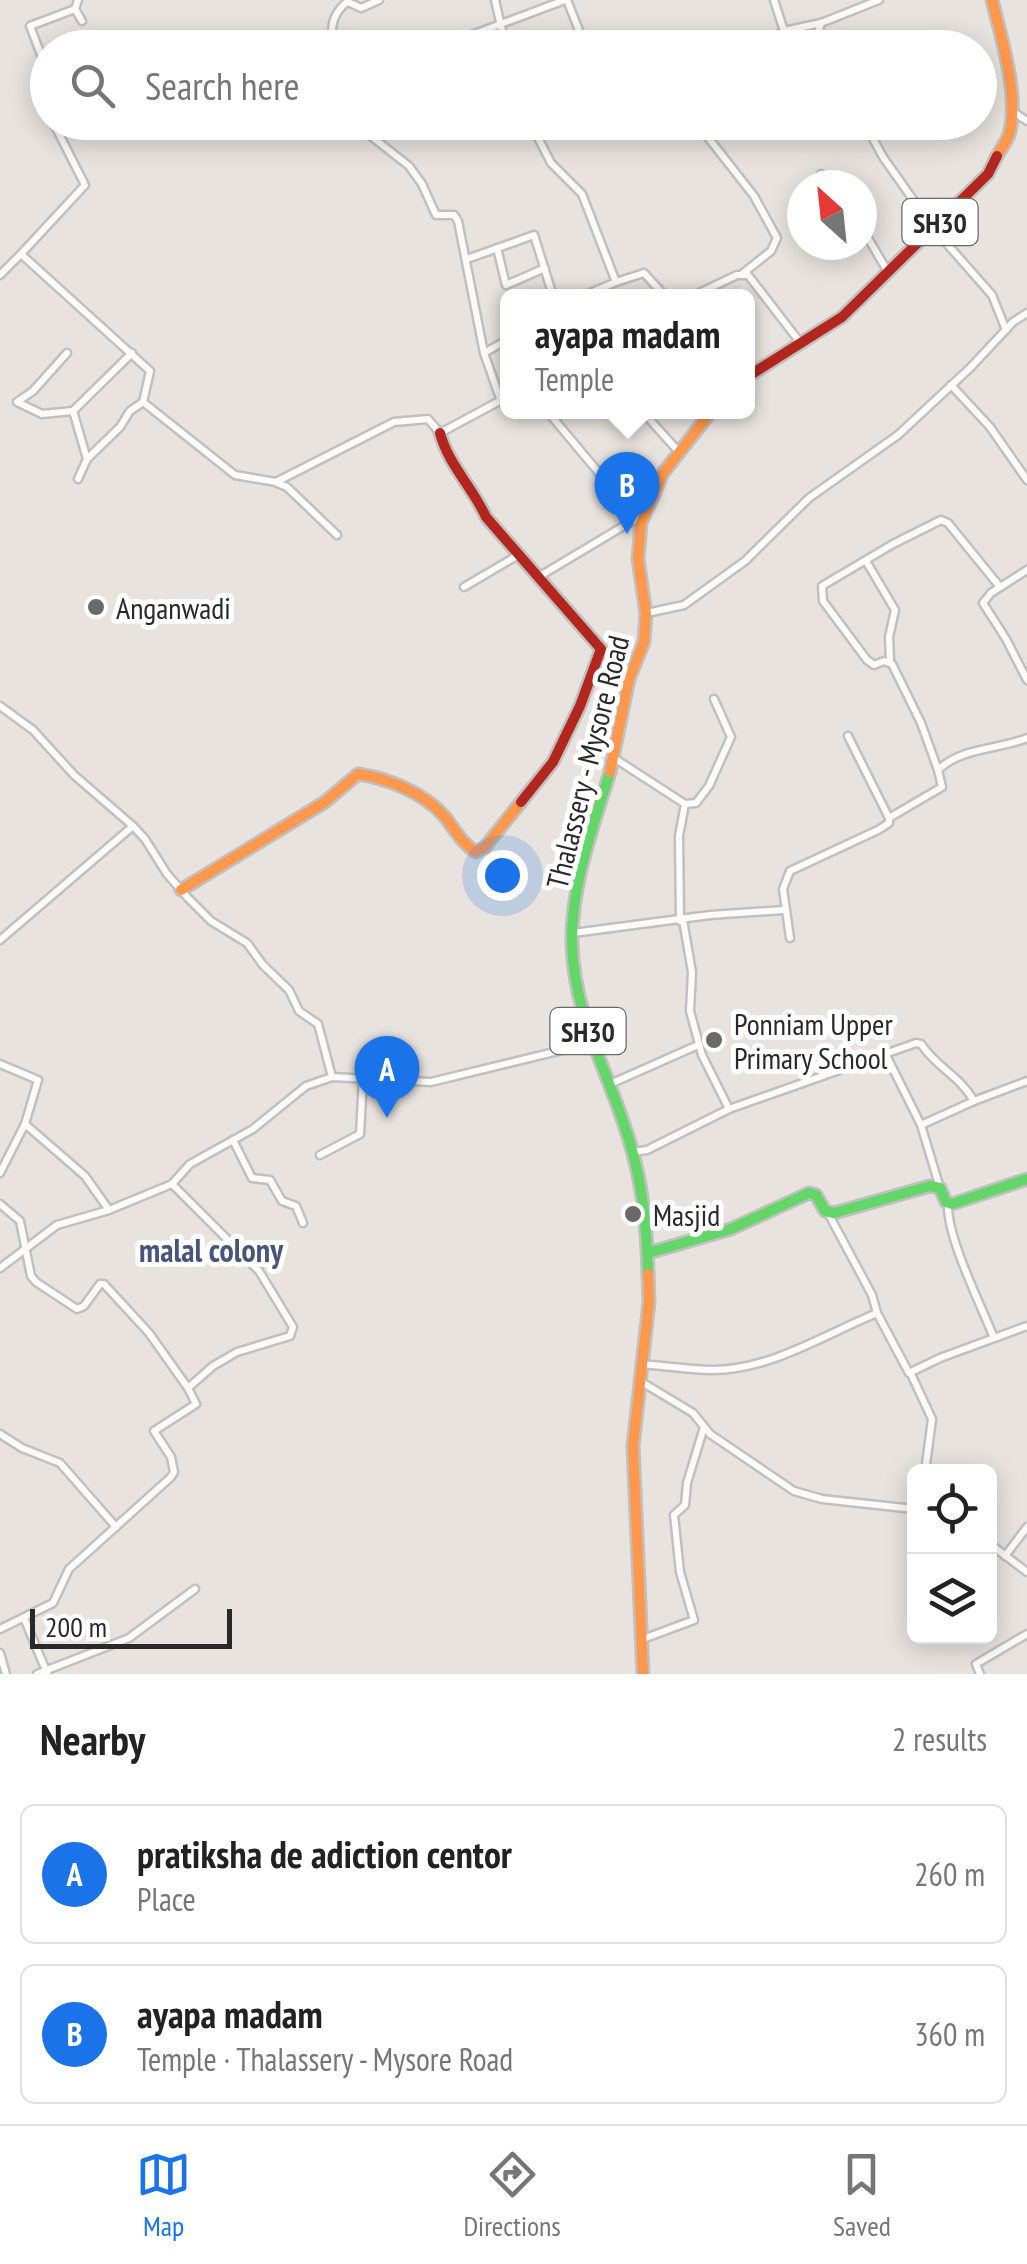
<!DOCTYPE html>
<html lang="en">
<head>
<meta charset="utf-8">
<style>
	body { margin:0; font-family:"PT Sans Narrow",sans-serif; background:#f6f6f6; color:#222 }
	.controls { position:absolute; right:30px; bottom:30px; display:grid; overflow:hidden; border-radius:15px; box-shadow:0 5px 25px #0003 }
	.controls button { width:90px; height:90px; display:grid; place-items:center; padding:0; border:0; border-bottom:2px solid #e0e0e0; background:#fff; color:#222; font:50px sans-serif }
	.compass { position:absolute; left:787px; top:170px; width:90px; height:90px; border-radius:50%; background:#fff; box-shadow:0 5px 25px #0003; rotate:333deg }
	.scale { position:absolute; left:30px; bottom:25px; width:202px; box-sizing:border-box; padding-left:10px; border:5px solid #292929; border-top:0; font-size:28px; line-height:35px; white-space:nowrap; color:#292929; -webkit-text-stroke:8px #fff; paint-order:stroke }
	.you { position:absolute; left:502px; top:875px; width:35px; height:35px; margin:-25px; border:8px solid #fff; border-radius:50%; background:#1a73e8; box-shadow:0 0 0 15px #1a73e833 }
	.badge { display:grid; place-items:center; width:65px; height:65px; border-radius:50%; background:#1a73e8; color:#fff; font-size:32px; font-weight:700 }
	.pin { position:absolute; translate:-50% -82px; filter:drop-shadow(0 2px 5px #0008) }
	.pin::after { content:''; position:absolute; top:52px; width:35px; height:30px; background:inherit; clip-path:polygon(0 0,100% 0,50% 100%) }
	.popup { position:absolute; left:500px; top:289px; width:255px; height:130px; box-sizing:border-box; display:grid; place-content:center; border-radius:15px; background:#fff; filter:drop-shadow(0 2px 8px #0005); font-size:32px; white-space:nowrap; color:#767676 }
	.popup b { font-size:38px; color:#222 }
	.popup::after { content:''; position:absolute; left:50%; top:100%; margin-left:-20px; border:20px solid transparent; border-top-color:#fff }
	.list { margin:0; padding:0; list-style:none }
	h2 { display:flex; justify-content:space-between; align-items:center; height:130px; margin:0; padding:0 40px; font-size:42px }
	h2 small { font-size:32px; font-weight:400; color:#767676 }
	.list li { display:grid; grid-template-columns:65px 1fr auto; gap:30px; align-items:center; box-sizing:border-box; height:140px; margin:0 20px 20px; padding:0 20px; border:2px solid #e0e0e0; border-radius:15px }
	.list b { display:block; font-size:38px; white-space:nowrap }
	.list p { margin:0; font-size:32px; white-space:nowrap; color:#767676 }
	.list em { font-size:32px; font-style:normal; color:#767676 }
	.icon { flex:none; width:55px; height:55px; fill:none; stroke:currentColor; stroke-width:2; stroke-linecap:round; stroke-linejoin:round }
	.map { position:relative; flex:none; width:1027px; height:1674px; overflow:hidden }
	.search { position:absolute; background:#fff; box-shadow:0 5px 25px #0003; left:30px; right:30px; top:30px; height:110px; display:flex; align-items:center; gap:25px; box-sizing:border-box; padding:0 35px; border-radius:55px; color:#767676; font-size:38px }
	.sheet { height:450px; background:#fff }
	nav { display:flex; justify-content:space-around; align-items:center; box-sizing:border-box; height:140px; border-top:2px solid #e0e0e0; background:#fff; font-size:28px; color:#767676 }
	nav a { display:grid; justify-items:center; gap:5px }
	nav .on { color:#1a73e8 }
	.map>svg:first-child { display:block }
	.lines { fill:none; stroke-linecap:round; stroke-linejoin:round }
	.street-casing { stroke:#c1c0c0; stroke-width:11 }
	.fast-casing { stroke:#c1c0c0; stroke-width:15 }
	.slow-casing { stroke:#c1c0c0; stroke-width:15 }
	.jam-casing { stroke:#c1c0c0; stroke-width:15 }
	.street { stroke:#fcfbfa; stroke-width:6 }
	.fast { stroke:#63d668; stroke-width:10 }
	.slow { stroke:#ff974d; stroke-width:10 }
	.jam { stroke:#b3261e; stroke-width:10 }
	.poi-dot { fill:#6c6a68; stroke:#fff; stroke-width:4 }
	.labels { text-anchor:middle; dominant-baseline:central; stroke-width:10; stroke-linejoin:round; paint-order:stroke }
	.shield { fill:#fff; stroke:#696969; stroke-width:2.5 }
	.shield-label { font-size:28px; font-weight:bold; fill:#292929 }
	.poi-label { font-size:30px; fill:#292929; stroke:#fff; text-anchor:start }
	.street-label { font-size:30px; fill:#292929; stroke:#fff }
	.neighbourhood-label { font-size:32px; font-weight:bold; fill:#48547b; stroke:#fff }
</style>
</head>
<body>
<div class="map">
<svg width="1027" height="1674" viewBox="0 0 1027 1674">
	<rect width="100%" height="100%" fill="#e8e3de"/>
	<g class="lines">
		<defs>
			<g id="street">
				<path d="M495,0L506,48"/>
				<path d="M567,0L586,48"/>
				<path d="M774,0L784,31"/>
				<path d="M348,2L361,8L379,0"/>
				<path d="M75,9L82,21"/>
				<path d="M821,23L819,29L826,48"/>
				<path d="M335,48C329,28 332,14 348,1"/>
				<path d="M437,48L565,0"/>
				<path d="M755,48L784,31L821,23L879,0"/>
				<path d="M48,73L30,26L75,9L78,0"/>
				<path d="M1012,111L1027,121"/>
				<path d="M353,122L409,166L422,184L436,215H454L458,221L484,353"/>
				<path d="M530,122L551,163L582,194L616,282L644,273L665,296"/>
				<path d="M696,122L754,196L777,238L771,251L742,274"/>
				<path d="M864,122L883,157L933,228L992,295L1006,330"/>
				<path d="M821,174L828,185"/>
				<path d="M862,228L888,272"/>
				<path d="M497,248L506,285L545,268"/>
				<path d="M21,254L85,185L53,122"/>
				<path d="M467,259L534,235L553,296"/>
				<path d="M0,275L21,254L150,371L143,402L235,475L276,482L394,422L428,419L440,433L507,397"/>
				<path d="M583,296L616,282"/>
				<path d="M693,296L737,275H748L799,341"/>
				<path d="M67,353L33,391L17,402L42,414L73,411L132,353"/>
				<path d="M951,385L990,427L1027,480"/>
				<path d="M501,401L484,353L507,340"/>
				<path d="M73,411L87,459L120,427L130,411L143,402"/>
				<path d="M548,412L640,522"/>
				<path d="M643,412L678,451"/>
				<path d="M78,479L87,459"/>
				<path d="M277,483L287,487L337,535"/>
				<path d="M866,561L895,610L889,637L890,661"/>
				<path d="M1027,570L991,593L983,603L1006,639L1027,680"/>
				<path d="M540,576L637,518"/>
				<path d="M464,587L520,554"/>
				<path d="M647,613L684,605L745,561L809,498L898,435L971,367L1013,322L1027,313"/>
				<path d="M0,706L33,730L74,775L133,826"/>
				<path d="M848,736L889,818"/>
				<path d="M614,758L685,804L679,836L680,921"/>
				<path d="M938,770L921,723L892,664L884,661L874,665L867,660L823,601L822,586L893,544L941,520L948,523L1000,587"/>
				<path d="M685,804L696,803L709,786L731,737L714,699"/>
				<path d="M683,920L692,972L690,1011L702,1055L729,1109"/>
				<path d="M573,933L710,915L784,910"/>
				<path d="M790,938L783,889L790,871L878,830L889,823V818L942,787L938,770C962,747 997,750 1027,738"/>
				<path d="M0,940L133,826L145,839L167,874L188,898L211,921L247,943L263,965L289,990L299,1011L318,1024L332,1077"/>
				<path d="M885,1053L921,1125L940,1188"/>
				<path d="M0,1064L38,1080L25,1124L85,1176L109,1210"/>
				<path d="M608,1085L698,1045"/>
				<path d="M921,1125L974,1101"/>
				<path d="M233,1140L252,1178L270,1180L282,1201L296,1206L303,1223"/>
				<path d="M633,1152L647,1150L729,1109L916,1043L921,1044C937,1068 959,1075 974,1101L1027,1081"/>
				<path d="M320,1155L360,1134L363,1079"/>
				<path d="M0,1173L25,1124"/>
				<path d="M948,1203C946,1236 981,1305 994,1338"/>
				<path d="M0,1204L20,1221L31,1276L36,1282L77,1309L84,1306L100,1284H104L149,1333L188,1388L213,1366L237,1352L290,1336L293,1327L259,1271L172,1184"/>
				<path d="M828,1213L872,1295L877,1313L909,1373L940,1358L1027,1326"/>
				<path d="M0,1268L57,1225L109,1210L172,1184L190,1164L253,1129L306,1086L332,1077L431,1082L591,1043"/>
				<path d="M642,1364C665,1366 690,1370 713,1370C770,1370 826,1334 877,1313"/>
				<path d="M911,1374L932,1419L925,1472"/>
				<path d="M640,1381L693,1413L710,1434L794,1491L822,1499L914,1509"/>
				<path d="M0,1434L22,1448L60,1463L116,1527"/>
				<path d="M990,1544L1027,1572"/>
				<path d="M1005,1556L1027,1527"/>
				<path d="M24,1618L47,1673"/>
				<path d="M0,1629L53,1603L69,1569L171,1477L174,1472L171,1457L154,1431L196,1404L188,1388"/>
				<path d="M643,1639L694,1620L680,1572L674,1515L685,1505L687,1483L704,1427"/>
				<path d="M0,1653L6,1674"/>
				<path d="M37,1674L129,1638L195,1589"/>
				<path d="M980,1674L976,1664L1027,1634"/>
			</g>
			<g id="fast">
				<path d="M610,772C593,827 571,885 572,943C574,1022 614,1080 633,1154C644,1193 647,1233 648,1274"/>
				<path d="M648,1253L731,1229L809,1193L816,1195L825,1211L834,1213L930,1186L940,1188L946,1202L952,1204L1027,1179"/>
			</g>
			<g id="slow">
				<path d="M992,0C1001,37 1020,97 1009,135C1006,142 1001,149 997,156"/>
				<path d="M610,772L629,679L644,642L646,614L638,559L641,523L663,473L711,412"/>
				<path d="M181,890L325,802L358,774C387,778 424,793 444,816C455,829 461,843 476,852L485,847L521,802"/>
				<path d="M643,1674L633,1446L649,1302L648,1274"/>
			</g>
			<g id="jam">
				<path d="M747,377L842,317L988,174L997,156"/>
				<path d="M440,433C448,464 473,488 486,517L601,649L580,706L553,762L521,802"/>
			</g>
		</defs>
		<!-- street casing -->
		<use href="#street" class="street-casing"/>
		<!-- fast casing -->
		<use href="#fast" class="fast-casing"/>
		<!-- slow casing -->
		<use href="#slow" class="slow-casing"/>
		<!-- jam casing -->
		<use href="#jam" class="jam-casing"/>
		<!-- street -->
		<use href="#street" class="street"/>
		<!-- fast -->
		<use href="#fast" class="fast"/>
		<!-- slow -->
		<use href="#slow" class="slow"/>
		<!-- jam -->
		<use href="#jam" class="jam"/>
	</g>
	<!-- markers -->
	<g class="poi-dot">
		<circle cx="96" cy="607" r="10"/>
		<circle cx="714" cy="1040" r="10"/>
		<circle cx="633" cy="1214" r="10"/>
	</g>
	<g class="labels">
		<!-- shield labels -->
		<g class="shield">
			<rect x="902.5" y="199" width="75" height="46" rx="8"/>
			<rect x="550.5" y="1008" width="75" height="46" rx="8"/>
		</g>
		<g class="shield-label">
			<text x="940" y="222">SH30</text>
			<text x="588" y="1031">SH30</text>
		</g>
		<!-- poi labels -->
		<g class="poi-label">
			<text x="116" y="607">Anganwadi</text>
			<text x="734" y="1023">Ponniam Upper<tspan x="734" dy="34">Primary School</tspan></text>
			<text x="653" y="1214">Masjid</text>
		</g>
		<!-- street labels -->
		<g class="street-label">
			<text transform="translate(587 762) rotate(-76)">Thalassery - Mysore Road</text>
		</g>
		<!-- neighbourhood labels -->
		<g class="neighbourhood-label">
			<text x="211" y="1250">malal colony</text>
		</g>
	</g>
</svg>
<div class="controls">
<button><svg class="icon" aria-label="locate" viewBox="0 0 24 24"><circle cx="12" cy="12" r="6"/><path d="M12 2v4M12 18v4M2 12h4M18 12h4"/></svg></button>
<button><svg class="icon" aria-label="layers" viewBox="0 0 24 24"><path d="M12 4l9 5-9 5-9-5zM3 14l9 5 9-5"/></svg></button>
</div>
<svg class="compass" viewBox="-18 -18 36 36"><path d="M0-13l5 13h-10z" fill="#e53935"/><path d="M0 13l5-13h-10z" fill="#767676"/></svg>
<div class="scale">200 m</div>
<div class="you"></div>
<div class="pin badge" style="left:387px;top:1118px">A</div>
<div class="pin badge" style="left:627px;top:534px">B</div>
<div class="popup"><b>ayapa madam</b>Temple</div>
<div class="search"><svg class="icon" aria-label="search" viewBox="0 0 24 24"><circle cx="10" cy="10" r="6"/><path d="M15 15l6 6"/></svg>Search here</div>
</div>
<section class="sheet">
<h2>Nearby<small>2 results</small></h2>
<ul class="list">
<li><span class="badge">A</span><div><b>pratiksha de adiction centor</b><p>Place</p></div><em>260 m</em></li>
<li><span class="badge">B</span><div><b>ayapa madam</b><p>Temple · Thalassery - Mysore Road</p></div><em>360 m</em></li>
</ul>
</section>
<nav>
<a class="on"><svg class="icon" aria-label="map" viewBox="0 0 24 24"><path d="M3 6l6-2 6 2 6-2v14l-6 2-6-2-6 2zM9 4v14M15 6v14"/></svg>Map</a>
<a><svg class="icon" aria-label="directions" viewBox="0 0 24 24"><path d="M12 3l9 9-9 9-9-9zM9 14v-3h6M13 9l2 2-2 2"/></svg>Directions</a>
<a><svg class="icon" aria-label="saved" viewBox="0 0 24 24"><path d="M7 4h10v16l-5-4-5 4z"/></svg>Saved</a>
</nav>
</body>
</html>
